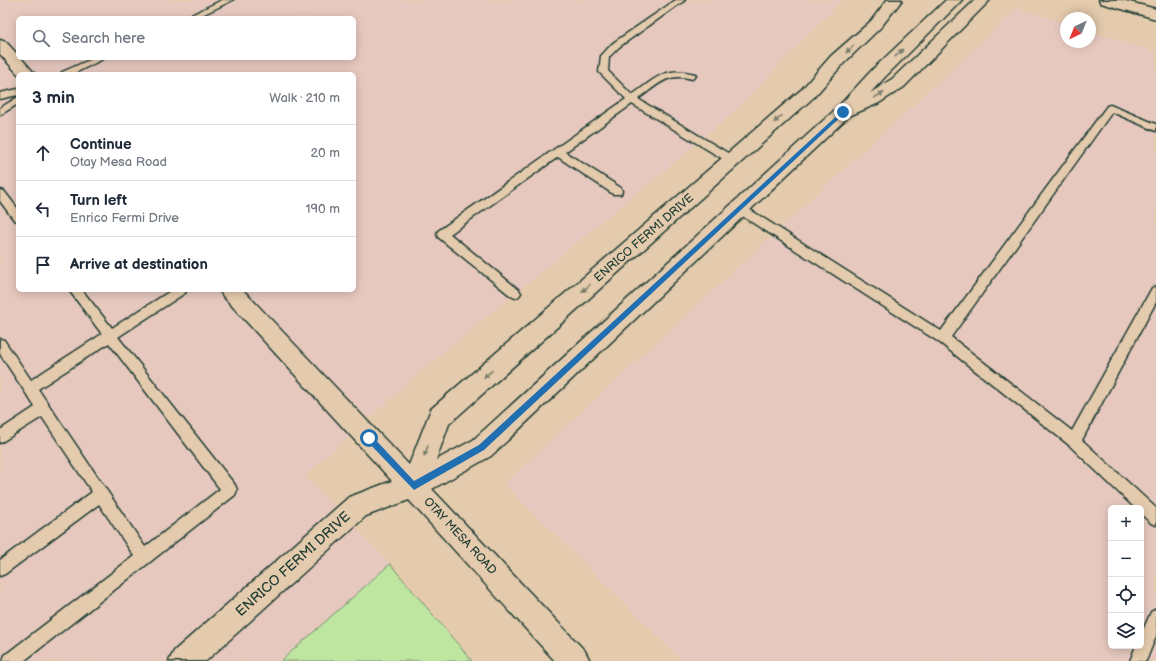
<!DOCTYPE html>
<html lang="en">
<head>
<meta charset="utf-8">
<style>
	body { margin:0; font-family:"Balsamiq Sans",sans-serif; background:#f6f6f7; color:#1f2937 }
	.controls { position:absolute; right:12px; bottom:12px; display:grid; overflow:hidden; border-radius:6px; box-shadow:0 2px 10px #0003 }
	.controls button { width:36px; height:36px; display:grid; place-items:center; padding:0; border:0; border-bottom:1px solid #e0e1e3; background:#fff; color:#1f2937; font:20px sans-serif }
	.compass { position:absolute; left:1060px; top:12px; width:36px; height:36px; border-radius:50%; background:#fff; box-shadow:0 2px 10px #0003; rotate:223deg }
	.stop { position:absolute; width:12px; height:12px; margin:-9px; border:3px solid #1f6fb2; border-radius:50%; background:#fff }
	.stop.end { background:#1f6fb2; border-color:#fff; box-shadow:0 1px 4px #0008 }
	.list { margin:0; padding:0; list-style:none }
	h2 { display:flex; justify-content:space-between; align-items:center; height:52px; margin:0; padding:0 16px; font-size:17px }
	h2 small { font-size:13px; font-weight:400; color:#747a83 }
	.list li { display:grid; grid-template-columns:26px 1fr auto; gap:12px; align-items:center; box-sizing:border-box; height:56px; padding:0 16px; border-top:1px solid #e0e1e3 }
	.list b { display:block; font-size:15px; white-space:nowrap }
	.list p { margin:0; font-size:13px; white-space:nowrap; color:#747a83 }
	.list em { font-size:13px; font-style:normal; color:#747a83 }
	.icon { flex:none; width:22px; height:22px; fill:none; stroke:currentColor; stroke-width:2; stroke-linecap:round; stroke-linejoin:round }
	.map { position:relative; flex:none; width:1156px; height:661px; overflow:hidden }
	.search { position:absolute; background:#fff; box-shadow:0 2px 10px #0003; left:16px; top:16px; width:340px; height:44px; display:flex; align-items:center; gap:10px; box-sizing:border-box; padding:0 14px; border-radius:6px; color:#747a83; font-size:15px }
	.panel { position:absolute; background:#fff; box-shadow:0 2px 10px #0003; left:16px; top:72px; width:340px; height:220px; border-radius:6px }
	.map>svg:first-child { display:block }
	.built { fill:#e6c8bf; fill-rule:evenodd }
	.green { fill:#bfe6a1; stroke:#6f926a }
	.lines { fill:none; stroke-linecap:round; stroke-linejoin:round }
	.lane-casing { stroke:#1f3d34; stroke-width:3 }
	.secondary-casing { stroke:#1f3d34; stroke-width:3 }
	.highway-casing { stroke:#1f3d34; stroke-width:3 }
	.lane { fill:#e5cbad; fill-rule:evenodd }
	.secondary { fill:#e5cbad; fill-rule:evenodd }
	.highway { fill:#e5cbad; fill-rule:evenodd }
	.oneway { fill:#787d6a }
	.route { fill:#1f6fb2 }
	.labels { text-anchor:middle; dominant-baseline:central; stroke-width:3; stroke-linejoin:round; paint-order:stroke }
	.street-label { font-size:12px; fill:#1f3d34; stroke:#e5cbad }
	.near-street-label { font-size:14px; fill:#1f3d34; stroke:#e5cbad }
</style>
</head>
<body>
<div class="map">
<svg width="1156" height="661" viewBox="0 0 1156 661">
	<rect width="100%" height="100%" fill="#e5cbad"/>
	<filter id="ink" filterUnits="userSpaceOnUse"><feTurbulence type="fractalNoise" baseFrequency=".025" numOctaves="2"/><feDisplacementMap in="SourceGraphic" scale="8" xChannelSelector="R" yChannelSelector="G"/><feConvolveMatrix kernelMatrix="1 2 1 2 8 2 1 2 1" color-interpolation-filters="sRGB"/></filter>
	<g filter="url(#ink)">
		<!-- built -->
		<g class="built">
			<path d="M0,0H842L730,116L425,368L305,476L390,564L281,661H0ZM18,18H354V58H18ZM18,74H354V290H18Z"/>
			<path d="M1018,8L1066,23V42H1090V31L1156,52V661H683L504,484ZM1111,508H1141V646H1111Z"/>
		</g>
		<!-- green -->
		<path class="green" d="M390,564L472,661H281Z"/>
		<g class="lines">
			<defs>
				<g id="lane">
					<path d="M222,0H233L196,18H185Z"/>
					<path d="M676,0H685L619,47L609,57L608,71L632,95C656,78 665,66 695,74L696,76L692,79C667,72 658,85 638,99L736,158L737,160L732,164L728,162L632,104L565,152L621,188L622,191L621,194H613L558,157L450,234L519,290L521,293L519,296L515,298L511,296L438,237L437,234L438,231L626,99L599,72L601,56L613,43Z"/>
					<path d="M94,58H105L73,74H61L62,72Z"/>
					<path d="M18,89V95L0,99V93Z"/>
					<path d="M18,97V104L0,115V108Z"/>
					<path d="M1110,105L1156,124V131L1112,112L951,337L1072,431L1152,288L1156,286V302L1082,440L1156,508V525L1151,523L1141,514V508H1135L1069,445L939,342L736,212L735,209L736,206H744L941,331L1107,106Z"/>
					<path d="M0,190L4,191L18,209V221L14,220L0,201Z"/>
					<path d="M69,290H82L112,328L172,290H187L185,293L118,337L235,485L237,490L235,495L24,661H3L5,655L134,556L99,504L5,574L0,576V560L92,492L42,417L0,443V430L35,407L0,354V339L4,340L31,380L102,334ZM109,343L220,489L145,547L38,389Z"/>
					<path d="M1156,609V636L1146,661H1130L1136,646H1141V635L1151,612Z"/>
				</g>
				<g id="secondary">
					<path d="M887,0H902L881,27L843,64L814,97L449,424L436,460L473,440L837,108L872,70L946,0H962L884,78L849,116L491,456L432,489L585,651L590,661H555L409,500L366,516L206,661H169L174,651L349,497L392,481L223,296L219,290H243L409,465L431,409L802,89L831,56L871,21Z"/>
					<path d="M0,40L6,42L18,55V58H21L35,74H18L0,54Z"/>
				</g>
				<g id="highway">
					<path d="M975,0H990L904,87L879,103L849,116L843,118L837,116L834,112L837,108L867,95L892,79Z"/>
					<path d="M1099,0H1122L1156,9V19L1101,3Z"/>
				</g>
			</defs>
			<!-- lane casing -->
			<use href="#lane" class="lane-casing"/>
			<!-- secondary casing -->
			<use href="#secondary" class="secondary-casing"/>
			<!-- highway casing -->
			<use href="#highway" class="highway-casing"/>
			<!-- lane -->
			<use href="#lane" class="lane"/>
			<!-- secondary -->
			<use href="#secondary" class="secondary"/>
			<!-- highway -->
			<use href="#highway" class="highway"/>
		</g>
		<!-- one-way arrows -->
		<defs><path id="oneway-solid" d="M-6-.8H1V-3.2L6.5 0L1 3.2V.8H-6Z"/></defs>
		<g class="oneway">
			<use href="#oneway-solid" transform="translate(850 49) rotate(137)"/>
			<use href="#oneway-solid" transform="translate(899 53) rotate(-44)"/>
			<use href="#oneway-solid" transform="translate(879 95) rotate(-31)"/>
			<use href="#oneway-solid" transform="translate(778 119) rotate(138)"/>
			<use href="#oneway-solid" transform="translate(586 288) rotate(139)"/>
			<use href="#oneway-solid" transform="translate(488 374) rotate(139)"/>
			<use href="#oneway-solid" transform="translate(426 451) rotate(110)"/>
		</g>
	</g>
	<!-- route -->
	<path class="route" d="M842,111L846,112L484,450L414,490L367,441V436H372L414,481L479,445Z"/>
	<g class="labels">
		<!-- street labels -->
		<g class="street-label">
			<text transform="translate(644 238) rotate(-41)">ENRICO FERMI DRIVE</text>
			<text transform="translate(460 536) rotate(47)">OTAY MESA ROAD</text>
		</g>
		<!-- near-street labels -->
		<g class="near-street-label">
			<text transform="translate(293 564) rotate(-42)">ENRICO FERMI DRIVE</text>
		</g>
	</g>
</svg>
<div class="controls">
<button>+</button>
<button>−</button>
<button><svg class="icon" aria-label="locate" viewBox="0 0 24 24"><circle cx="12" cy="12" r="6"/><path d="M12 2v4M12 18v4M2 12h4M18 12h4"/></svg></button>
<button><svg class="icon" aria-label="layers" viewBox="0 0 24 24"><path d="M12 4l9 5-9 5-9-5zM3 14l9 5 9-5"/></svg></button>
</div>
<svg class="compass" viewBox="-18 -18 36 36"><path d="M0-13l5 13h-10z" fill="#e53935"/><path d="M0 13l5-13h-10z" fill="#747a83"/></svg>
<div class="stop" style="left:369px;top:438px"></div>
<div class="stop end" style="left:843px;top:112px"></div>
<div class="search"><svg class="icon" aria-label="search" viewBox="0 0 24 24"><circle cx="10" cy="10" r="6"/><path d="M15 15l6 6"/></svg>Search here</div>
<section class="panel">
<h2>3 min<small>Walk · 210 m</small></h2>
<ul class="list">
<li><svg class="icon" aria-label="ahead" viewBox="0 0 24 24"><path d="M12 20V5M6 11l6-6 6 6"/></svg><div><b>Continue</b><p>Otay Mesa Road</p></div><em>20 m</em></li>
<li><svg class="icon" aria-label="left" viewBox="0 0 24 24"><path d="M17 20v-9H6M10 6l-5 5 5 5"/></svg><div><b>Turn left</b><p>Enrico Fermi Drive</p></div><em>190 m</em></li>
<li><svg class="icon" aria-label="arrive" viewBox="0 0 24 24"><path d="M6 21V4h12l-3 4 3 4H6"/></svg><div><b>Arrive at destination</b></div></li>
</ul>
</section>
</div>
</body>
</html>
